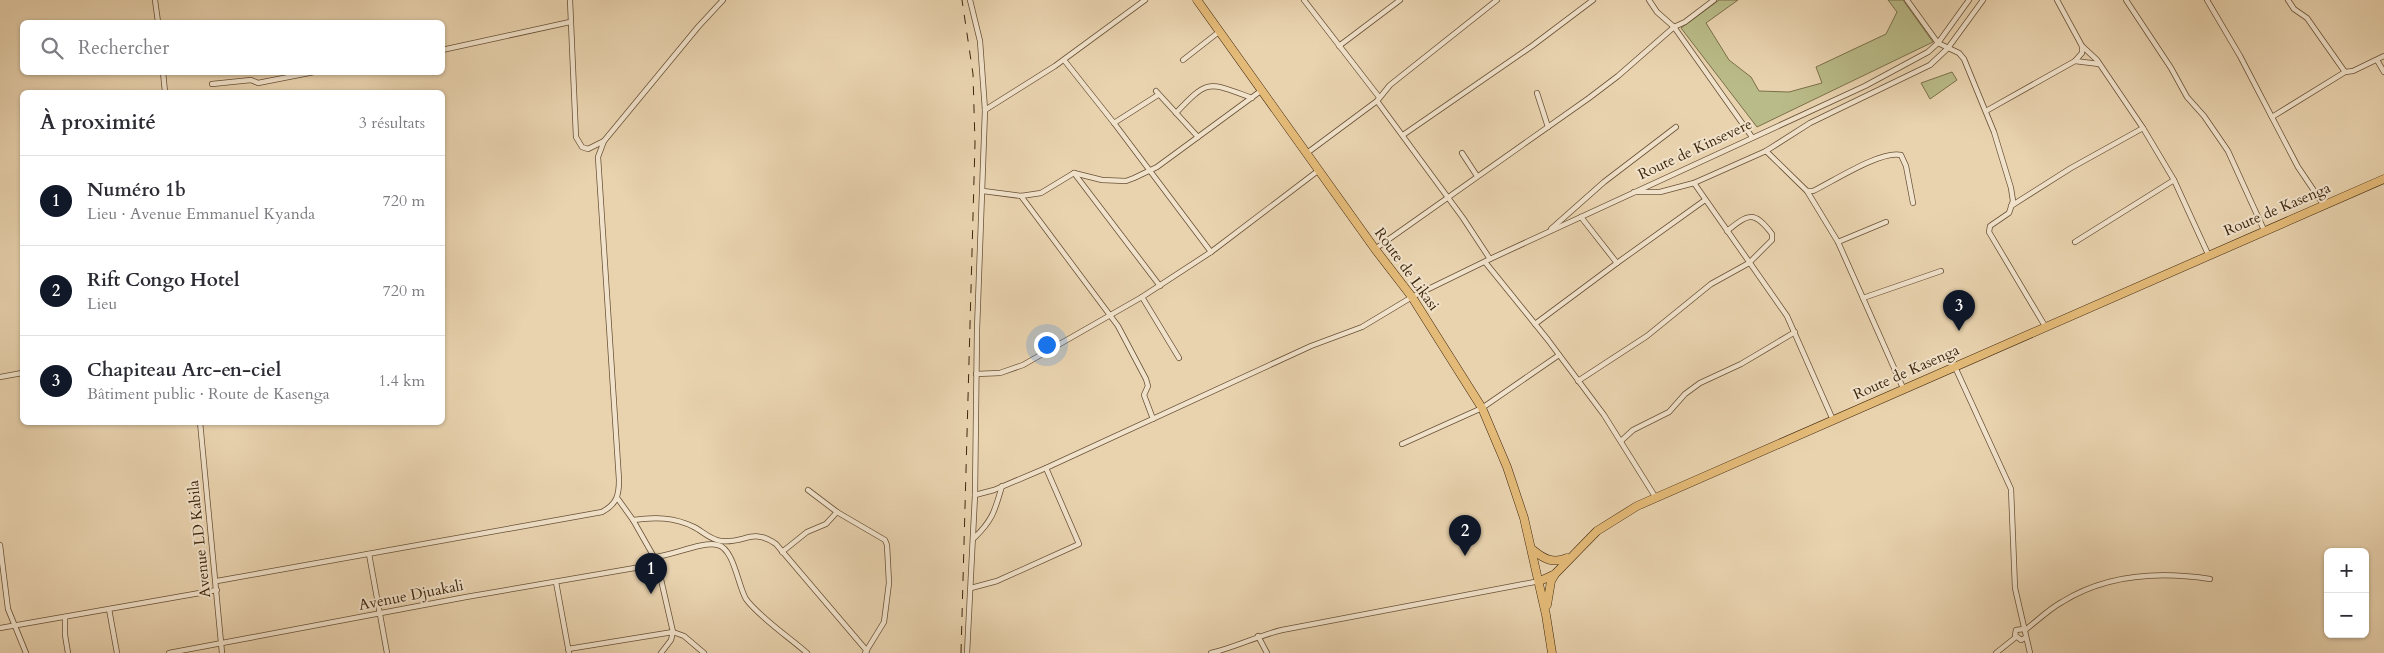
<!DOCTYPE html>
<html lang="fr">
<head>
<meta charset="utf-8">
<style>
	body { margin:0; font-family:Cardo,serif; background:#f2f2f3; color:#2b2b33 }
	.controls { position:absolute; right:15px; bottom:15px; display:grid; overflow:hidden; border-radius:8px; box-shadow:0 1px 4px #0004 }
	.controls button { width:45px; height:45px; display:grid; place-items:center; padding:0; border:0; border-bottom:1px solid #e1e1e2; background:#fff; color:#2b2b33; font:25px sans-serif }
	.you { position:absolute; left:1046px; top:344px; width:18px; height:18px; margin:-12px; border:4px solid #fff; border-radius:50%; background:#1a73e8; box-shadow:0 0 0 8px #1a73e833 }
	.badge { display:grid; place-items:center; width:32px; height:32px; border-radius:50%; background:#111827; color:#fff; font-size:16px; font-weight:700 }
	.pin { position:absolute; translate:-50% -41px; filter:drop-shadow(0 1px 2px #0008) }
	.pin::after { content:''; position:absolute; top:26px; width:18px; height:15px; background:inherit; clip-path:polygon(0 0,100% 0,50% 100%) }
	.list { margin:0; padding:0; list-style:none }
	h2 { display:flex; justify-content:space-between; align-items:center; height:65px; margin:0; padding:0 20px; font-size:21px }
	h2 small { font-size:16px; font-weight:400; color:#7c7c81 }
	.list li { display:grid; grid-template-columns:32px 1fr auto; gap:15px; align-items:center; box-sizing:border-box; height:90px; padding:0 20px; border-top:1px solid #e1e1e2 }
	.list b { display:block; font-size:19px; white-space:nowrap }
	.list p { margin:0; font-size:16px; white-space:nowrap; color:#7c7c81 }
	.list em { font-size:16px; font-style:normal; color:#7c7c81 }
	.icon { flex:none; width:28px; height:28px; fill:none; stroke:currentColor; stroke-width:2; stroke-linecap:round; stroke-linejoin:round }
	.map { position:relative; flex:none; width:2384px; height:653px; overflow:hidden }
	.search { position:absolute; background:#fff; box-shadow:0 1px 4px #0004; left:20px; top:20px; width:425px; height:55px; display:flex; align-items:center; gap:12px; box-sizing:border-box; padding:0 18px; border-radius:8px; color:#7c7c81; font-size:19px }
	.panel { position:absolute; background:#fff; box-shadow:0 1px 4px #0004; left:20px; top:90px; width:425px; height:335px; border-radius:8px }
	.map>svg:first-child { display:block }
	.green { fill:#b9bb88; stroke:#7b704a }
	.lines { fill:none; stroke-linecap:round; stroke-linejoin:round }
	.street-casing { stroke:#685136; stroke-width:6 }
	.highway-casing { stroke:#3d260d; stroke-width:9 }
	.street { stroke:#f1e2cb; stroke-width:4.5 }
	.highway { stroke:#e4ba78; stroke-width:8 }
	.rail { stroke:#3d260d; stroke-width:1; stroke-dasharray:9 9; stroke-linecap:butt }
	.labels { text-anchor:middle; dominant-baseline:central; stroke-width:4; stroke-linejoin:round; paint-order:stroke }
	.street-label { font-size:15px; fill:#3d260d; stroke:#f1e2cb }
</style>
</head>
<body>
<div class="map">
<svg width="2384" height="653" viewBox="0 0 2384 653">
	<rect width="100%" height="100%" fill="#e9d3af"/>
	<filter id="stains"><feTurbulence type="fractalNoise" baseFrequency=".004" numOctaves="4"/><feColorMatrix values="0 0 0 0 .2 0 0 0 0 .09 0 0 0 0 .02 0 0 0 .5 -.17"/></filter>
	<radialGradient id="worn" r=".72"><stop offset=".6" stop-color="#630" stop-opacity="0"/><stop offset="1" stop-color="#630" stop-opacity=".3"/></radialGradient>
	<!-- green -->
	<g class="green">
		<path d="M1719,0H1738L1706,23L1729,60L1751,77L1759,91L1789,92L1822,83L1816,67L1886,34L1897,12L1888,0H1903L1933,42L1757,127L1681,28Z"/>
		<path d="M1952,72L1957,80L1930,99L1921,83Z"/>
	</g>
	<g class="lines">
		<defs>
			<g id="street">
				<path d="M155,0L158,22"/>
				<path d="M570,0L576,137L582,147L588,149L604,141"/>
				<path d="M1304,0L1379,97"/>
				<path d="M1649,0L1657,12L1674,27L1752,137"/>
				<path d="M1907,0L1938,43L1959,53L1964,59L1994,132L2011,188L2013,201L2009,213L1990,226L1989,232L2045,326"/>
				<path d="M2126,0L2171,68L2187,97L2204,116L2228,151L2264,230"/>
				<path d="M2207,0L2240,56L2298,167L2323,204"/>
				<path d="M2288,0L2294,9L2307,18L2345,72"/>
				<path d="M1339,46L1400,0"/>
				<path d="M2082,46L2097,60L2143,128L2174,180L2208,254"/>
				<path d="M442,50L570,22"/>
				<path d="M1064,60L1114,123L1158,95"/>
				<path d="M1183,60L1220,31"/>
				<path d="M2377,60L2384,72"/>
				<path d="M2075,61L2099,64"/>
				<path d="M163,72L165,92"/>
				<path d="M212,84L251,80L258,83L314,72"/>
				<path d="M1156,91L1198,137"/>
				<path d="M1537,93L1548,127"/>
				<path d="M1377,101L1463,218L1490,259"/>
				<path d="M985,110L1055,66L1145,0"/>
				<path d="M1986,111L2075,61L2082,53V46L2057,0"/>
				<path d="M1176,113C1209,78 1208,82 1252,98"/>
				<path d="M2272,117L2345,72L2353,71L2384,56"/>
				<path d="M1114,123L1211,252"/>
				<path d="M1403,135L1532,46L1593,0"/>
				<path d="M1766,151L1807,191H1813C1832,182 1881,150 1901,155L1906,166L1913,203"/>
				<path d="M1307,153L1377,101L1390,85L1497,0"/>
				<path d="M1462,153L1477,176"/>
				<path d="M1074,173L1160,286"/>
				<path d="M1694,183L1787,316L1833,420"/>
				<path d="M983,191L1021,196L1041,193L1074,173L1102,180L1126,181L1134,178L1157,167L1262,90"/>
				<path d="M1807,191L1838,242L1903,388"/>
				<path d="M1634,192H1660L1694,183L1766,151L1810,123L1930,65L1948,48L1983,0"/>
				<path d="M1021,196L1118,326L1146,379L1148,386L1144,395L1153,419"/>
				<path d="M2011,206L2071,168L2143,128"/>
				<path d="M1551,229L1604,182L1676,127"/>
				<path d="M1838,242L1886,222"/>
				<path d="M2075,242L2174,180"/>
				<path d="M1375,249L1589,98L1618,76L1674,27L1685,22L1714,0"/>
				<path d="M1485,262L1548,340L1604,415L1656,498"/>
				<path d="M1617,263L1705,200"/>
				<path d="M1142,297L1179,358"/>
				<path d="M1863,298L1941,271"/>
				<path d="M1535,324L1617,263L1581,217"/>
				<path d="M1955,367L2011,489L2015,588L2030,653"/>
				<path d="M976,374L1000,373L1023,365L1142,297L1211,252L1319,170"/>
				<path d="M0,377L22,373"/>
				<path d="M1578,381L1647,336L1711,284L1749,263L1772,240V234C1754,210 1748,214 1727,231"/>
				<path d="M200,422L222,653"/>
				<path d="M1621,441L1633,430L1669,412L1685,394L1700,383L1741,364L1795,332"/>
				<path d="M1402,444L1482,408L1559,355"/>
				<path d="M808,490L837,512L885,540L887,545L889,583L884,622L865,653"/>
				<path d="M975,495L994,490L1046,468L1311,346L1362,327L1412,297L1490,259L1865,86L1928,52L1938,43L1969,0"/>
				<path d="M618,499L633,520L654,557C672,556 702,541 718,545C734,549 738,586 746,599C758,616 790,638 807,653"/>
				<path d="M633,520C655,517 674,517 694,527C702,531 711,540 721,541C745,544 752,527 776,544L867,651"/>
				<path d="M974,538C993,520 995,510 1002,486"/>
				<path d="M0,545L8,609L26,653"/>
				<path d="M782,552L807,532L826,524L837,512"/>
				<path d="M369,554L387,653"/>
				<path d="M657,562L673,632L671,640L661,653"/>
				<path d="M217,581L602,512C617,504 619,495 619,480L598,157L604,141L698,27L723,0"/>
				<path d="M556,582L569,653"/>
				<path d="M971,588L997,581L1079,544L1046,468"/>
				<path d="M109,609L117,653"/>
				<path d="M65,617V635L68,653"/>
				<path d="M0,628L217,590"/>
				<path d="M2024,629L2016,630L2015,635L2021,640L2025,638"/>
				<path d="M2025,630C2037,621 2049,609 2062,602C2107,574 2158,571 2210,579"/>
				<path d="M1258,636L1267,653"/>
				<path d="M568,649L673,632L684,636L704,653"/>
				<path d="M169,653L466,597L658,564"/>
				<path d="M967,653L975,495L977,330L985,110L980,41L970,0"/>
				<path d="M1211,653C1236,647 1257,636 1282,630L1540,581"/>
				<path d="M1996,653L2016,637"/>
			</g>
			<g id="highway">
				<path d="M1197,0L1375,249L1412,297L1482,408L1507,467L1524,518L1546,615L1552,653"/>
				<path d="M1533,550C1544,559 1553,564 1567,558"/>
				<path d="M1540,581L1555,574L1597,531L1637,506L2384,179"/>
				<path d="M1547,605L1551,581L1555,574"/>
			</g>
		</defs>
		<!-- street casing -->
		<use href="#street" class="street-casing"/>
		<!-- highway casing -->
		<use href="#highway" class="highway-casing"/>
		<!-- street -->
		<use href="#street" class="street"/>
		<!-- highway -->
		<use href="#highway" class="highway"/>
		<!-- rail -->
		<path class="rail" d="M961,653L975,143L973,74L962,0"/>
	</g>
	<g class="labels">
		<!-- street labels -->
		<g class="street-label">
			<text transform="translate(1695 149) rotate(-25)">Route de Kinsevere</text>
			<text transform="translate(2277 209) rotate(-23)">Route de Kasenga</text>
			<text transform="translate(1407 269) rotate(54)">Route de Likasi</text>
			<text transform="translate(1906 372) rotate(-24)">Route de Kasenga</text>
			<text transform="translate(199 539) rotate(-96)">Avenue LD Kabila</text>
			<text transform="translate(411 595) rotate(-11)">Avenue Djuakali</text>
		</g>
	</g>
	<rect width="100%" height="100%" filter="url(#stains)"/>
	<rect width="100%" height="100%" fill="url(#worn)"/>
</svg>
<div class="controls">
<button>+</button>
<button>−</button>
</div>
<div class="you"></div>
<div class="pin badge" style="left:651px;top:594px">1</div>
<div class="pin badge" style="left:1465px;top:556px">2</div>
<div class="pin badge" style="left:1959px;top:331px">3</div>
<div class="search"><svg class="icon" aria-label="search" viewBox="0 0 24 24"><circle cx="10" cy="10" r="6"/><path d="M15 15l6 6"/></svg>Rechercher</div>
<section class="panel">
<h2>À proximité<small>3 résultats</small></h2>
<ul class="list">
<li><span class="badge">1</span><div><b>Numéro 1b</b><p>Lieu · Avenue Emmanuel Kyanda</p></div><em>720 m</em></li>
<li><span class="badge">2</span><div><b>Rift Congo Hotel</b><p>Lieu</p></div><em>720 m</em></li>
<li><span class="badge">3</span><div><b>Chapiteau Arc-en-ciel</b><p>Bâtiment public · Route de Kasenga</p></div><em>1.4 km</em></li>
</ul>
</section>
</div>
</body>
</html>
